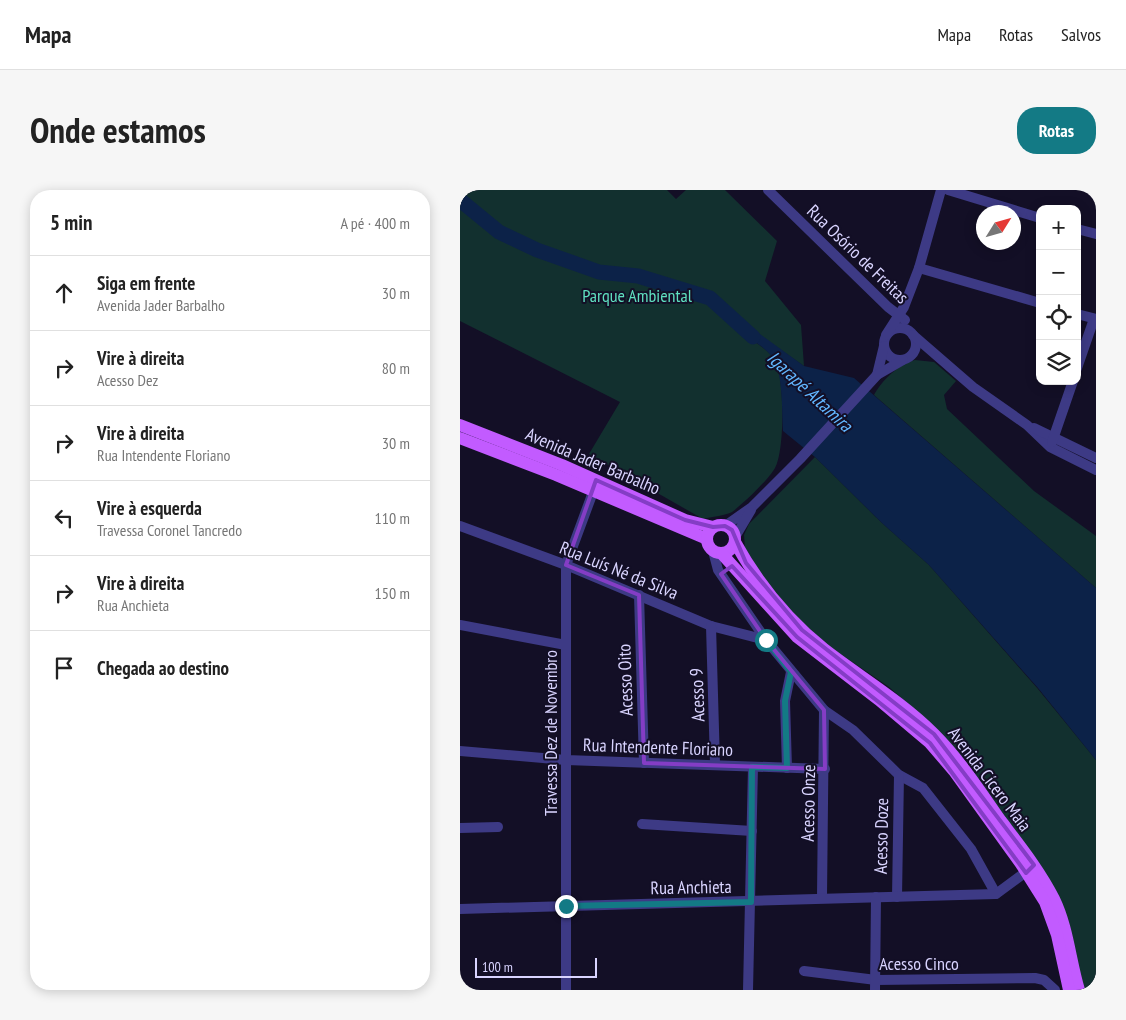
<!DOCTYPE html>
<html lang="pt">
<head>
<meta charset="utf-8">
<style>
	body { margin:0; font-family:"PT Sans Narrow",sans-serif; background:#f6f6f6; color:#222 }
	.controls { position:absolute; right:15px; top:15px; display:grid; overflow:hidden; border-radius:10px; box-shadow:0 2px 12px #0003 }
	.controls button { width:45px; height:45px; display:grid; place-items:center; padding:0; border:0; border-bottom:1px solid #e0e0e0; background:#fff; color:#222; font:25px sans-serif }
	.compass { position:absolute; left:516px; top:15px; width:45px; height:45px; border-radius:50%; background:#fff; box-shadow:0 2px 12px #0003; rotate:53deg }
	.scale { position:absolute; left:15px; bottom:12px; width:122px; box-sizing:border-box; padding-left:5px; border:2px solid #d9d4ff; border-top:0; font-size:14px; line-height:18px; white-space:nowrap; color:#d9d4ff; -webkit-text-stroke:4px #130f26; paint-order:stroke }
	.stop { position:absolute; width:15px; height:15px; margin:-11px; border:4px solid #137a85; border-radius:50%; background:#fff }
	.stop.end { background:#137a85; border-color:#fff; box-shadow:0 1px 5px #0008 }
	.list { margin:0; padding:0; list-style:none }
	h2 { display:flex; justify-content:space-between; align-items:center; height:65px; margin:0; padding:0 20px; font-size:21px }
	h2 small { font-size:16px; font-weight:400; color:#767676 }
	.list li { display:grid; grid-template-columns:32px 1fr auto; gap:15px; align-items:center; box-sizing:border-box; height:75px; padding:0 20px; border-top:1px solid #e0e0e0 }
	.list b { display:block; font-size:19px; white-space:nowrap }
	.list p { margin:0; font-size:16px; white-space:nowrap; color:#767676 }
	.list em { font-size:16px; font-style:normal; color:#767676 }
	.icon { flex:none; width:28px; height:28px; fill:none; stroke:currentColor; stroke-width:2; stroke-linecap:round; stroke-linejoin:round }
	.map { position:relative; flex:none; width:636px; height:800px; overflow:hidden; border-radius:20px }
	header { display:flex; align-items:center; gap:30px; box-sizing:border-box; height:70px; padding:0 25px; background:#fff; border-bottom:1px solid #e0e0e0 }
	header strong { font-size:24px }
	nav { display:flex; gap:28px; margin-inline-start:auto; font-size:18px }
	.intro { display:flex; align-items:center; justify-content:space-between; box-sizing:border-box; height:120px; padding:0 30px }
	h1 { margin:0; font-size:35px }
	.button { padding:12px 22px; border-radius:20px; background:#137a85; color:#fff; font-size:18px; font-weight:700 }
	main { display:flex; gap:30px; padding:0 30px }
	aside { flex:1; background:#fff; border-radius:20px; box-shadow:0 2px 12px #0003 }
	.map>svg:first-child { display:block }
	.green { fill:#12302f }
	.water { fill:#0c2248 }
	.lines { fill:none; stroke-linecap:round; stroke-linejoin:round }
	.river { stroke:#0c2248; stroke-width:15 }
	.minor { stroke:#3d3a85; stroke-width:10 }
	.major { stroke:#c25bff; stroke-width:12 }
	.route { stroke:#137a85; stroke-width:6 }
	.marked { fill:none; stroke:#843dc5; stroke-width:4; stroke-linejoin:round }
	.labels { text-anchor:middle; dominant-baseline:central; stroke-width:4; stroke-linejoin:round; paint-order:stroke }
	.street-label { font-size:18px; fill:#d9d4ff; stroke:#130f26 }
	.park-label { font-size:18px; fill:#5fe0c0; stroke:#130f26 }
	.water-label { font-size:19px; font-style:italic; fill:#62b6ff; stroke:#130f26 }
</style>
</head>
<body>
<header>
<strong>Mapa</strong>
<nav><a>Mapa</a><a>Rotas</a><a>Salvos</a></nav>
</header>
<div class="intro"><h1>Onde estamos</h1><a class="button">Rotas</a></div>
<main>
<aside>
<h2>5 min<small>A pé · 400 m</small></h2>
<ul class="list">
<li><svg class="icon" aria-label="ahead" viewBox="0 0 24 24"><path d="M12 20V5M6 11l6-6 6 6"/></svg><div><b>Siga em frente</b><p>Avenida Jader Barbalho</p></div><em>30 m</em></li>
<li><svg class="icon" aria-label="right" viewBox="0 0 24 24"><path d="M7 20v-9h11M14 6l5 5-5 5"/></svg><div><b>Vire à direita</b><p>Acesso Dez</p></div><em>80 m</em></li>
<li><svg class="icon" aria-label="right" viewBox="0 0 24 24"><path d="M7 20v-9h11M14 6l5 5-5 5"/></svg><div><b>Vire à direita</b><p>Rua Intendente Floriano</p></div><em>30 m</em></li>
<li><svg class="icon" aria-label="left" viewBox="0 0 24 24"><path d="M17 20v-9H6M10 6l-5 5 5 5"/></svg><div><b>Vire à esquerda</b><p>Travessa Coronel Tancredo</p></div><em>110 m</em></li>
<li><svg class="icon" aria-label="right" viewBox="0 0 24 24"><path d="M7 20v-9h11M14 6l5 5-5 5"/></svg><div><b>Vire à direita</b><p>Rua Anchieta</p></div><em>150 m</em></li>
<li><svg class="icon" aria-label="arrive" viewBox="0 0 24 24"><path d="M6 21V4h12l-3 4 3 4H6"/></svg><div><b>Chegada ao destino</b></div></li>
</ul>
</aside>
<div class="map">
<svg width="636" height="800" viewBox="0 0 636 800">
	<rect width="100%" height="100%" fill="#130f26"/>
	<!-- green -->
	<g class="green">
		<path d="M0,0H207L216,9L226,0H265L317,51L305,91L341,135L344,176L311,153L284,144C294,152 306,158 314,168C325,184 325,261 315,278C309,289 283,314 272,322C268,325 250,327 243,329L129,264L160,212L0,131Z"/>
		<path d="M455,170L474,172L496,191L484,205L487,219L574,301L636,346V398L414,205C422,190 438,175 455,170Z"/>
		<path d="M355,267L422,333L469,375L578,499L636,570V800H623L569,661L507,572L478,540L429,497L366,454L328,419L307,394L285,358L284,345L289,334Z"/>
	</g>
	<!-- water -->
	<path class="water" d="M278,134L293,139L344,176L394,188L636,398V570L578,498L469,375L422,333L355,267L323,241C322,223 323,182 313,168C303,154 287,150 278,134Z"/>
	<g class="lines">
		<!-- river -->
		<path class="river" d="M0,10L39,42L77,60L139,82L178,86L250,108L293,147"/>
		<!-- minor -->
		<g class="minor">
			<path d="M308,0L428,117L445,130"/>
			<path d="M488,0L580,28"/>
			<path d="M617,39L636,44"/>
			<path d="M459,78L580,113"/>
			<path d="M617,124L636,129"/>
			<circle cx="440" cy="154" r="16"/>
			<path d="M426,145L444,117L459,78L481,0"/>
			<path d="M453,145L513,197L567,235L590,257L636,280"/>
			<path d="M617,178L634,129"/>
			<path d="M417,185L424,156"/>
			<path d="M574,238L636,268"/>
			<path d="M592,252L613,191"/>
			<path d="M0,336L106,375L251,436L306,450"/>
			<path d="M265,336L292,317L340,269L417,185L443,170"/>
			<path d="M275,347L291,320"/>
			<path d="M253,361L258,380L306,450L364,520L393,540L439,585L463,598L511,659L536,704"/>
			<path d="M179,405L184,573"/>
			<path d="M0,435L106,455"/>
			<path d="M251,436L255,574"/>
			<path d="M0,561L106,570L365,579"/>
			<path d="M327,578L325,511L331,482"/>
			<path d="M182,634L292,641"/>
			<path d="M0,638L38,637"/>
			<path d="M362,707L364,520"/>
			<path d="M437,707L439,585"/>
			<path d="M0,719L536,704L570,679"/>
			<path d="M344,781L416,790L575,788L584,790L595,800"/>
			<path d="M106,800V375L136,294"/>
			<path d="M288,800L293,577"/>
			<path d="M415,800L416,707"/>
		</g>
		<!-- major -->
		<g class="major">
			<path d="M0,235L102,275L225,330L253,337"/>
			<path d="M0,248L96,285L247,349"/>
			<circle cx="261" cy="349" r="14"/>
			<path d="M275,352C297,392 328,430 364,459C400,487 441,511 474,544C500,570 520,601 541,631C560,656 580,681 594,709C608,738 610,770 619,800"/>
			<path d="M262,364L337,447L419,510L470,553L494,581L561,674L585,712L597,745L609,800"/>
		</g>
	</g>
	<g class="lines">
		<!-- route -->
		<path class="route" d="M106,716L291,712L292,577L327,578L325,511L331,482L306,450"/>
	</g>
	<!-- marked area -->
	<path class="marked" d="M136,290L225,330L253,337L265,336L272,340L286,373L342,440L474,544L574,675L566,683L470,553L337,447L272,376L261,384L306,450L364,520L365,579L184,573L179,405L106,375Z"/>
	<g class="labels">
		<!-- street labels -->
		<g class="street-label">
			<text transform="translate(398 64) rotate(44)">Rua Osório de Freitas</text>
			<text transform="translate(133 271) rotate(23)">Avenida Jader Barbalho</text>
			<text transform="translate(159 380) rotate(22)">Rua Luís Né da Silva</text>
			<text transform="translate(165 490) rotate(-92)">Acesso Oito</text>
			<text transform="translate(237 505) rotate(-92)">Acesso 9</text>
			<text transform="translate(90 543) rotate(-90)">Travessa Dez de Novembro</text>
			<text transform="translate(198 557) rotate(2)">Rua Intendente Floriano</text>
			<text transform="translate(530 589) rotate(53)">Avenida Cícero Maia</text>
			<text transform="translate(348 613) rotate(-89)">Acesso Onze</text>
			<text transform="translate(421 646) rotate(-89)">Acesso Doze</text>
			<text transform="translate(231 697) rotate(-1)">Rua Anchieta</text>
			<text x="459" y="773">Acesso Cinco</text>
		</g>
		<!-- park labels -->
		<g class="park-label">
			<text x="177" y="105">Parque Ambiental</text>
		</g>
		<!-- water labels -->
		<g class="water-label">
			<text transform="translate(350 201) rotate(43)">Igarapé Altamira</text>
		</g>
	</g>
</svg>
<div class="controls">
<button>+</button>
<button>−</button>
<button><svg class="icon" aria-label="locate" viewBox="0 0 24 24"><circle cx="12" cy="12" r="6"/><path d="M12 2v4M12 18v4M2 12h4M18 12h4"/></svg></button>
<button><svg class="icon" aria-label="layers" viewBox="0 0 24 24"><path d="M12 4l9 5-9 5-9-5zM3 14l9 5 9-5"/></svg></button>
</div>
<svg class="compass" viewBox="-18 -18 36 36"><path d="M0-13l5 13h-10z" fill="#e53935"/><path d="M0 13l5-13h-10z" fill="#767676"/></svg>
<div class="scale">100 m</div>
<div class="stop" style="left:306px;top:450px"></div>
<div class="stop end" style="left:106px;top:716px"></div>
</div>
</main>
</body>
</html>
